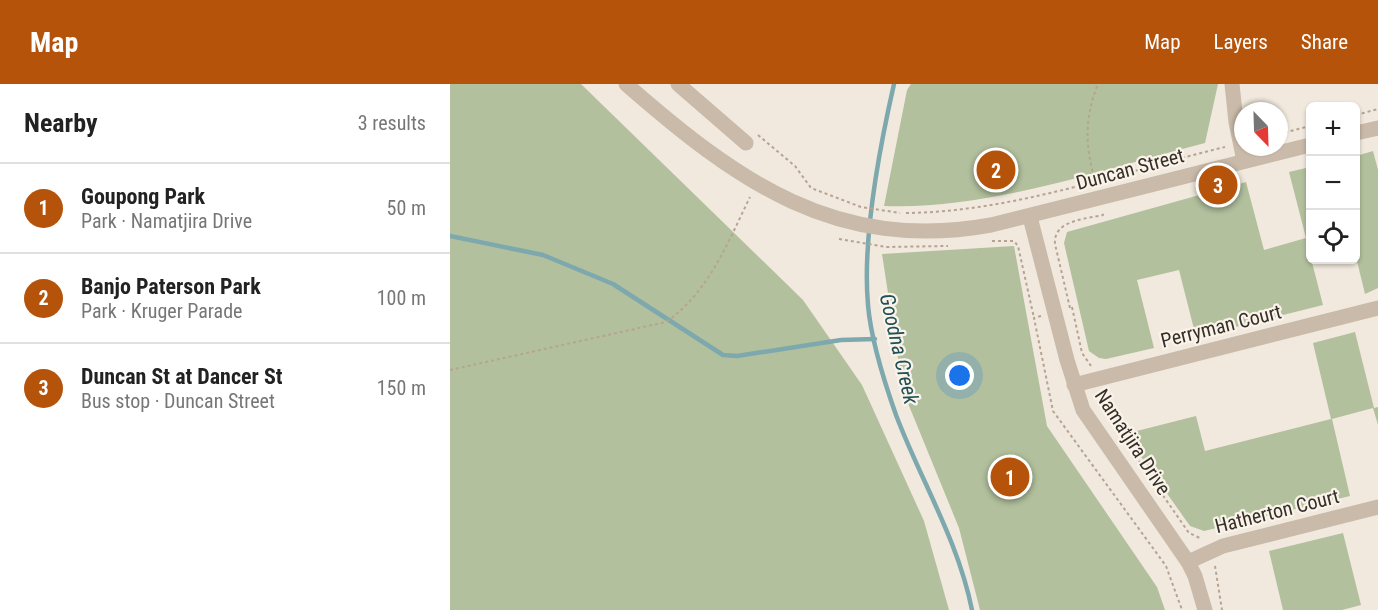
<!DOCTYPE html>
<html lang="en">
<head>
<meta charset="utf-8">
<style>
	body { margin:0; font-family:"Roboto Condensed",sans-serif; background:#f2f2f2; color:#222 }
	.controls { position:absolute; right:18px; top:18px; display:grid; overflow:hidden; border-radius:9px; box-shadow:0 2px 4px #0004 }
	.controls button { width:54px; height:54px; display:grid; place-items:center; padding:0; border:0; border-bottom:2px solid #e0e0e0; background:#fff; color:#222; font:30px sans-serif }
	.compass { position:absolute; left:784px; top:18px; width:54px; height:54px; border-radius:50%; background:#fff; box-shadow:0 2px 4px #0004; rotate:157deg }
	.you { position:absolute; left:510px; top:292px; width:21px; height:21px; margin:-15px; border:4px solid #fff; border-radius:50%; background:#1a73e8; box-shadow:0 0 0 9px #1a73e833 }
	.badge { display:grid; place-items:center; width:39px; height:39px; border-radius:50%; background:#b45309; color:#fff; font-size:20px; font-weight:700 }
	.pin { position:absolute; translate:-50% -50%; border:3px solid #fff; box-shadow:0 2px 6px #0006 }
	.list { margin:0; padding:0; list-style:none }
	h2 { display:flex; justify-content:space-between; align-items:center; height:78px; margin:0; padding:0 24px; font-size:26px }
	h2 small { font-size:20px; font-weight:400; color:#767676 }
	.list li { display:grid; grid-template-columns:39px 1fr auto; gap:18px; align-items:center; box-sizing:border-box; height:90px; padding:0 24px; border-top:2px solid #e0e0e0 }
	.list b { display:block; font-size:22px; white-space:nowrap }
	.list p { margin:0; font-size:20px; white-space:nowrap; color:#767676 }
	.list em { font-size:20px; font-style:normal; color:#767676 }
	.icon { flex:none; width:33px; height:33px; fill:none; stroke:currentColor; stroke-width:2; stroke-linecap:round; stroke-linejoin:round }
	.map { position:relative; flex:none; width:928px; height:526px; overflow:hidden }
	header { display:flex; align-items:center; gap:36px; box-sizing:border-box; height:84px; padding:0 30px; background:#b45309; color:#fff }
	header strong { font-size:28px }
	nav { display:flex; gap:33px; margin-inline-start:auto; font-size:21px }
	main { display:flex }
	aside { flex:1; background:#fff }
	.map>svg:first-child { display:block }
	.green { fill:#b2c09d }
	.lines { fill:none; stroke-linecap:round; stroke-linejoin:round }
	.stream { stroke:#7da8ad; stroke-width:4.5 }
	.path { stroke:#b5a493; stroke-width:2; stroke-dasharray:3 3; stroke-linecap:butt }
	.minor { stroke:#c9baa9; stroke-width:15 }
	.labels { text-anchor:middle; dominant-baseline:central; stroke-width:4.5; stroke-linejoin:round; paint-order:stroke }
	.street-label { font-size:20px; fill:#362e29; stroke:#f9f3e9 }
	.water-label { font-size:21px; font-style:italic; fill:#204f56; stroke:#f9f3e9 }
</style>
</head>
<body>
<header>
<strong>Map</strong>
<nav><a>Map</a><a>Layers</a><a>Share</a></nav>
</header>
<main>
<aside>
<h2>Nearby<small>3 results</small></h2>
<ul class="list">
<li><span class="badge">1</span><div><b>Goupong Park</b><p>Park · Namatjira Drive</p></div><em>50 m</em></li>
<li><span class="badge">2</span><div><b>Banjo Paterson Park</b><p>Park · Kruger Parade</p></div><em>100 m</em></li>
<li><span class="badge">3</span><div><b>Duncan St at Dancer St</b><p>Bus stop · Duncan Street</p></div><em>150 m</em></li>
</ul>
</aside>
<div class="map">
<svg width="928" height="526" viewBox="0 0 928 526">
	<rect width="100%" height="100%" fill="#f1e9dd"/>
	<!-- green -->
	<g class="green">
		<path d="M0,0H131L353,216L412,301L474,437L499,526H0Z"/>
		<path d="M461,0H768L755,59C654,85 539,126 434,122L457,6Z"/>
		<path d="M923,67L928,86V204L915,210L906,173V72Z"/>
		<path d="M860,83V153L856,155L873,221L746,253L729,186L687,196L704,264L656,275L649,274L639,267L614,159L617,148L796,98L814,166L856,154L839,88Z"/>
		<path d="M564,162L597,342L707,503L715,526H530L509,444L453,307L432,170Z"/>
		<path d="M905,248L924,324L928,323V341L923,324L882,335L900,412L754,447L740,442L675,350L746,332L755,367L881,335L863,259Z"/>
		<path d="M893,449L911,521L892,526H833L819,467Z"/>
	</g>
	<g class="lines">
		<!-- stream -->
		<g class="stream">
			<path d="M444,0C429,66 412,154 418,221C421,257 434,297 446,331C471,397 508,456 522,526"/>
			<path d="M0,152L93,171L163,200L273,271L287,272L391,256L425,255"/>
		</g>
		<!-- path -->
		<g class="path">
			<path d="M906,31L928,25"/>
			<path d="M829,50L860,42"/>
			<path d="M308,51L345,82L361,104L411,123L450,129"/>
			<path d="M646,99C635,65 634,34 648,0"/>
			<path d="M456,129C563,128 671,88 775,63"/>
			<path d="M389,155L436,163L498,162"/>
			<path d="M542,157H564L568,162L584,234"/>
			<path d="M622,223L632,269L641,282"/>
			<path d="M620,224L605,160C603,136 636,135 653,131L652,128"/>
			<path d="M591,232L584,234L603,327L716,482L732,526"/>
			<path d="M0,286L216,238C259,208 278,158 300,113"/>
			<path d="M650,310L658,332L739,449L752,455"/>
			<path d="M765,482L772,526"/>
		</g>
		<!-- minor -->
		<g class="minor">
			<path d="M176,0C287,97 386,169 541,141L860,61"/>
			<path d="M228,0L296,59"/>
			<path d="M782,0L786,38L794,77"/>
			<path d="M906,49L928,44"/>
			<path d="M580,133L617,276L633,326L738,478L745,492L755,526"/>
			<path d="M624,301L928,224"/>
			<path d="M738,478L773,462L928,423"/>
		</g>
	</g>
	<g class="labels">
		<!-- street labels -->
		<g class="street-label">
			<text transform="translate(680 85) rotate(-15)">Duncan Street</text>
			<text transform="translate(771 242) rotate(-14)">Perryman Court</text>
			<text transform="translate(683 358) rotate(57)">Namatjira Drive</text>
			<text transform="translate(827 427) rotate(-14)">Hatherton Court</text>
		</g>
		<!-- water labels -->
		<g class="water-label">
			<text transform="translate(449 265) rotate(77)">Goodna Creek</text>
		</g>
	</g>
</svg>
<div class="controls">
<button>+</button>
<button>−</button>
<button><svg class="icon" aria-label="locate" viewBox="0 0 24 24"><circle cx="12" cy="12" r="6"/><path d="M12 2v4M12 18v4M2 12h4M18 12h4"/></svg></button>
</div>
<svg class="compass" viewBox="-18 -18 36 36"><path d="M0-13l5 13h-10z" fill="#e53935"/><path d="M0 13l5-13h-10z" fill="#767676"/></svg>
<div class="you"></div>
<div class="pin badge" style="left:560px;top:393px">1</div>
<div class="pin badge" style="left:546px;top:86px">2</div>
<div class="pin badge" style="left:768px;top:101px">3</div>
</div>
</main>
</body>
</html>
